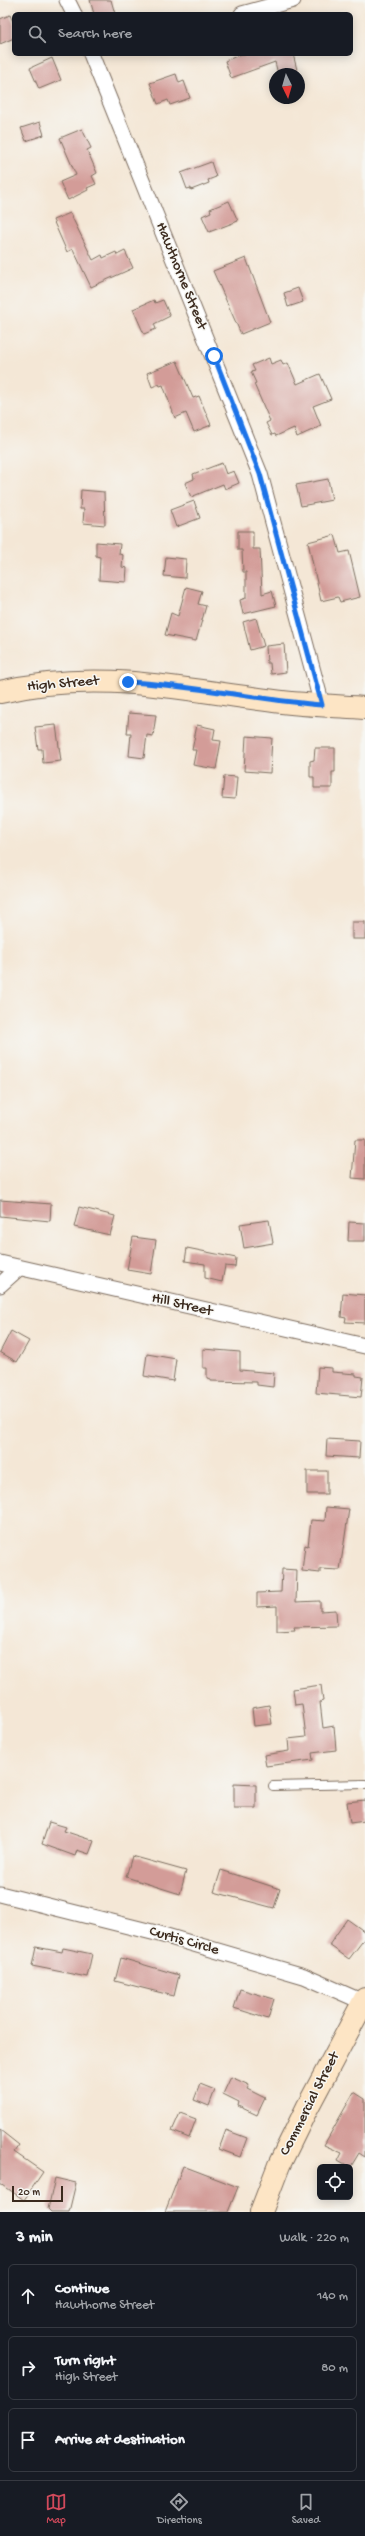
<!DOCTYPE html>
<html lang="en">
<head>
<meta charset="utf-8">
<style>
	body { margin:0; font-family:"Gochi Hand",sans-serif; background:#242831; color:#f1f3f6 }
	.controls { position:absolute; right:12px; bottom:12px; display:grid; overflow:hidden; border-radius:6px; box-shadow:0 2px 10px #0003 }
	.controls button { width:36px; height:36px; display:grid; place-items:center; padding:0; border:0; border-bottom:1px solid #363941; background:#171b24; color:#f1f3f6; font:20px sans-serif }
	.compass { position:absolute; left:269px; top:68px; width:36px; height:36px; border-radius:50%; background:#171b24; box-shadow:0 2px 10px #0003; rotate:175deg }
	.scale { position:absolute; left:12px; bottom:10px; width:51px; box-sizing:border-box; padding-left:4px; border:2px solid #3b2a1e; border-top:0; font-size:11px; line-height:14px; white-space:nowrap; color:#3b2a1e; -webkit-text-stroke:3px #f6f6f2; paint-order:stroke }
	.stop { position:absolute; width:12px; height:12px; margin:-9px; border:3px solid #1a73e8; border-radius:50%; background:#fff }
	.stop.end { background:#1a73e8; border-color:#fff; box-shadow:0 1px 4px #0008 }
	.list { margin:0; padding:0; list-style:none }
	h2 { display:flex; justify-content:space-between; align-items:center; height:52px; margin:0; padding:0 16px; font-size:17px }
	h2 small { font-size:13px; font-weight:400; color:#9ea1a6 }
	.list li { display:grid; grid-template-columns:26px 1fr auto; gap:12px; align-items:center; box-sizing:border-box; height:64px; margin:0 8px 8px; padding:0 8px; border:1px solid #363941; border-radius:6px }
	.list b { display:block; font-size:15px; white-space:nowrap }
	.list p { margin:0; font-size:13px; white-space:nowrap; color:#9ea1a6 }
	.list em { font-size:13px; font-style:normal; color:#9ea1a6 }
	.icon { flex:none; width:22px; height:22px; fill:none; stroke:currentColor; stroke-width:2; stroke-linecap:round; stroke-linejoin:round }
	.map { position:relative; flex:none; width:365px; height:2212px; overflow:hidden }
	.search { position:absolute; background:#171b24; box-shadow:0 2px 10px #0003; left:12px; right:12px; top:12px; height:44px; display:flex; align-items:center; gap:10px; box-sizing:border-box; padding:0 14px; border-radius:6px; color:#9ea1a6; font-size:15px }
	.sheet { height:268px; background:#171b24 }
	nav { display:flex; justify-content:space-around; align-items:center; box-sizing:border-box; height:56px; border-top:1px solid #363941; background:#171b24; font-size:11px; color:#9ea1a6 }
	nav a { display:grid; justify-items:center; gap:2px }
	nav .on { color:#d1495b }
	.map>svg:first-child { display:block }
	.building { fill:#d39c98 }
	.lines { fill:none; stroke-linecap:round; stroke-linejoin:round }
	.service-casing { stroke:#7c6c5e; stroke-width:10 }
	.minor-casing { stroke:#7c6c5e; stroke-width:17 }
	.secondary-casing { stroke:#7c6c5e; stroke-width:24 }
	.service { stroke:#fff; stroke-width:8 }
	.minor { stroke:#fff; stroke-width:15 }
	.secondary { stroke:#fde5c5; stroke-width:22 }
	.route { stroke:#1a73e8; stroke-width:5 }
	.labels { text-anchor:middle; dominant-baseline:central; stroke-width:3; stroke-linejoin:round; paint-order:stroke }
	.street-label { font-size:15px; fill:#3b2a1e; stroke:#f6f6f2 }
</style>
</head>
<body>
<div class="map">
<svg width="365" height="2212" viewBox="0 0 365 2212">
	<rect width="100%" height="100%" fill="#f6f6f2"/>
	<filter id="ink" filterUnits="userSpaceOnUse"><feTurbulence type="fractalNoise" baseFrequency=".025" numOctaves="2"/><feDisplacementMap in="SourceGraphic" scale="8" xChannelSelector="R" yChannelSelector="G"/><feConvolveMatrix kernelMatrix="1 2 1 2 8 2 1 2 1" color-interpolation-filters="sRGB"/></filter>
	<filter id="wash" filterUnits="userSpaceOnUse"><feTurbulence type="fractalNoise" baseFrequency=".012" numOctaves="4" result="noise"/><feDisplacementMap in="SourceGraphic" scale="16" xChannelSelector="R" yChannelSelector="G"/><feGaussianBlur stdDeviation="0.9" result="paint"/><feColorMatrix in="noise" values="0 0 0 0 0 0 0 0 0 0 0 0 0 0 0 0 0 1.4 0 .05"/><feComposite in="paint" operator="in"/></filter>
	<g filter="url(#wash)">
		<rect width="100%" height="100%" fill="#f4e7d6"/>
		<g id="blocks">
			<!-- building -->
			<g class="building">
				<path d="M90,0H111L115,14H94Z"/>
				<path d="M10,15L14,24V38L0,44V19Z"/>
				<path d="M242,54H293L298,74H278L275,62L231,78L225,61Z"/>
				<path d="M52,58L61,80L39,89L30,68Z"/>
				<path d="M176,74L179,83L184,81L190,98L170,105L168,100L158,104L150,83Z"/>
				<path d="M40,122L44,135L26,141L21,128Z"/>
				<path d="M82,129L91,148L87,150L97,173L92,176L96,184L87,188L88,190L68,200L60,182L76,175L60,138Z"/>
				<path d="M211,162L216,177L208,180L209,183L191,190V188L187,189L181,173Z"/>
				<path d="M229,201L238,221L209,232L202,216L211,212L210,209Z"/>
				<path d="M70,213L93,260L102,255L103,258L116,252L117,255L125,251L133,268L91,287L73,249L67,252L53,220Z"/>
				<path d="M246,258L270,322L241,334L213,271Z"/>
				<path d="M298,288L303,302L288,307L284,293Z"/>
				<path d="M154,300L155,303L163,300L170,316L154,324L156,329L144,334L133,309Z"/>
				<path d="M269,358L271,364L281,360L283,365L288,363L297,384L320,374L331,399L313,406L321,426L297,437L294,428L276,436L275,434L272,435L266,423L270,421L254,384L256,383L251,372L255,371L252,365Z"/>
				<path d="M177,361L193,398L199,396L211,425L194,432L186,413L175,418L163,385L160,386L159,384L152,387L147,373Z"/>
				<path d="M222,463L226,474L234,471L239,483L225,489L223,484L191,497L185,483L194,479L193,474Z"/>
				<path d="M328,479L332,500L301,506L296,485Z"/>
				<path d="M81,490L104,492L105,525L83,523L84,509H80Z"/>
				<path d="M194,501L200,518L176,527L170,510Z"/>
				<path d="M238,531H253V549H260L262,594L272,591L276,606L243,614L240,600L246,598V572H243L242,550H238Z"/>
				<path d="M335,535L340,553L349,551L360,597L340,602L338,597L321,601L308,542Z"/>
				<path d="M96,542L120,544L119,554L123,555L122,567L127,568L126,582L99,580L100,557L96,556Z"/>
				<path d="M166,557L186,559L185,578L164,576Z"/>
				<path d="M186,587L202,591L198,604L206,606L196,641L165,635L171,613L178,616Z"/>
				<path d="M256,618L264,646L250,650L243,622Z"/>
				<path d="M284,644L286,672L271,674L270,663H267L266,646Z"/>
				<path d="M129,713L156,715L153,736L147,735L144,758L129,756L131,734H127Z"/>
				<path d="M56,725L61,761L43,763L42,749H38L35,727Z"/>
				<path d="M197,725L215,729L213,740L221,741L216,769L193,765L196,750H192Z"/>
				<path d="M246,736L272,738L270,773L244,771Z"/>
				<path d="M315,748H335V772H332V788H314V777H310V761L314,760Z"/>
				<path d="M224,776L237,777L235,799L222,798Z"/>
				<rect x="352" y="922" width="13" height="17"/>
				<path d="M355,1140H365V1179L352,1178Z"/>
				<path d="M0,1200L51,1204L50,1221L0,1216Z"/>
				<path d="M79,1207L115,1216L110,1235L74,1227Z"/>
				<path d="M269,1220L273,1243L244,1248L240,1224Z"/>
				<path d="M349,1222L365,1223V1241H348Z"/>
				<path d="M133,1237L156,1240L151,1274L127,1270Z"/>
				<path d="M187,1248L236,1258L235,1267L225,1266L222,1282L205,1278V1264L185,1261Z"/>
				<path d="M343,1293L365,1295V1323L345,1322L346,1318L341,1317Z"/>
				<path d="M11,1331L29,1341L17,1362L0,1352Z"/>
				<path d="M203,1349L240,1352V1370L274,1373L273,1387L257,1385V1382L211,1381V1379L207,1378V1368H203Z"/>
				<path d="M147,1354L176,1359L173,1381L144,1376Z"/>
				<path d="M318,1367L332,1368V1372L356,1374V1376L363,1377L361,1397L316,1393Z"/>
				<path d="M327,1439L360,1441L359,1458L326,1456Z"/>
				<rect x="307" y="1471" width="20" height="23"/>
				<path d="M326,1507L349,1509L340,1570L320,1569V1573L302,1571L305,1545L308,1546L311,1520L325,1521Z"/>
				<path d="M282,1569L297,1570L296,1602L320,1601V1611L336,1610L337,1626L294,1627L295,1630L277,1631V1606L257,1607V1593L281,1592Z"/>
				<path d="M321,1685L323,1701L320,1702L323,1728L334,1726L336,1750L312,1753L313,1760L266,1766L264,1755L289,1751L288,1739L306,1737L302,1704L295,1705L293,1689Z"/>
				<path d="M269,1705L272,1724L254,1726L252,1708Z"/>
				<path d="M234,1784L256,1785V1808H234Z"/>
				<path d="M365,1800V1821L350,1823L347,1802Z"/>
				<path d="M49,1822L66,1827L64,1831L94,1841L89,1854L77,1850L75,1856L42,1844Z"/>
				<path d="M132,1856L186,1871L180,1894L126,1877Z"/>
				<path d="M221,1870L280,1889L274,1908L214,1892Z"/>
				<path d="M347,1919L365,1932V1938L349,1959L329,1945Z"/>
				<path d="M36,1947L62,1952L63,1948L92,1954L87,1977L32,1966Z"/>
				<path d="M121,1958L179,1975L174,1996L115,1981Z"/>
				<path d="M240,1989L274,1999L268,2019L234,2008Z"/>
				<path d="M231,2077L249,2085L247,2089L265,2098L257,2115L238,2106L239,2102L223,2094Z"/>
				<path d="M200,2084L215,2090L209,2106L194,2100Z"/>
				<path d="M354,2092L365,2099V2157L359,2153L350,2168L338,2161L342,2153L324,2145Z"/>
				<path d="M180,2113L196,2119L189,2138L172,2131Z"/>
				<path d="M0,2130L19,2145L14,2152L43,2172L24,2200L0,2183Z"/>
				<path d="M226,2130L247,2138L240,2157L219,2149Z"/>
				<path d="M183,2166L238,2187L228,2212H165Z"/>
				<path d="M55,2178L76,2183L69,2212H51L48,2209Z"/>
			</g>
		</g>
	</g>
	<g filter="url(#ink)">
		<use href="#blocks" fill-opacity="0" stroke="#7c6c5e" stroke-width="1"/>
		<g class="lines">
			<defs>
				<path id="service" d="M273,1786L365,1784"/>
				<g id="minor">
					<path d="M67,0L74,14"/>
					<path d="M242,14L293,0"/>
					<path d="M91,54L260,474L322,705"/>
					<path d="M0,1263L365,1346"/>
					<path d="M0,1285L19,1268"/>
					<path d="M0,1894L156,1933L304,1976L363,2002"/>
				</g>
				<g id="secondary">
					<path d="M0,692C97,669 178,689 274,701C304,705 335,706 365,708"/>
					<path d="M261,2212L279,2165L307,2108L365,1999"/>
				</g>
			</defs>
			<!-- service casing -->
			<use href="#service" class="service-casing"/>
			<!-- minor casing -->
			<use href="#minor" class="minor-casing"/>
			<!-- secondary casing -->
			<use href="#secondary" class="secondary-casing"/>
			<!-- service -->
			<use href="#service" class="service"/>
			<!-- minor -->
			<use href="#minor" class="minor"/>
			<!-- secondary -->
			<use href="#secondary" class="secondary"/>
		</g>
	</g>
	<g class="lines" filter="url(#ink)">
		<!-- route -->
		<path class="route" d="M128,682C193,685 257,700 322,705L260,474L214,356"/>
	</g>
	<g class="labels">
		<!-- street labels -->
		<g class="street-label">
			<text transform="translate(181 276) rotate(68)">Hawthorne Street</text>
			<text transform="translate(63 684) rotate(-5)">High Street</text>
			<text transform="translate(182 1305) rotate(13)">Hill Street</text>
			<text transform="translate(184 1941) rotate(16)">Curtis Circle</text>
			<text transform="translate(310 2104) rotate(-63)">Commercial Street</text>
		</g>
	</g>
</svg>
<div class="controls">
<button><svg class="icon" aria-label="locate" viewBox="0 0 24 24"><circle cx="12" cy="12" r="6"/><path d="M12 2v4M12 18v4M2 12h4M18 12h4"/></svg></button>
</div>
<svg class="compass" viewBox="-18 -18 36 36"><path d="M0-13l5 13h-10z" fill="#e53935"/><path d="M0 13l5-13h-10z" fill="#9ea1a6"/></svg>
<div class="scale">20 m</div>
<div class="stop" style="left:214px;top:356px"></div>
<div class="stop end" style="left:128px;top:682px"></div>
<div class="search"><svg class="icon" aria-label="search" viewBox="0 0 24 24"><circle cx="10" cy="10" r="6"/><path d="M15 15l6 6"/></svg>Search here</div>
</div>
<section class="sheet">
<h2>3 min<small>Walk · 220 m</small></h2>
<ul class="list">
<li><svg class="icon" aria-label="ahead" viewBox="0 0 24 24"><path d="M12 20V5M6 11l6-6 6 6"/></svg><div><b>Continue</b><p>Hawthorne Street</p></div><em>140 m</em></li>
<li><svg class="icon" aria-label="right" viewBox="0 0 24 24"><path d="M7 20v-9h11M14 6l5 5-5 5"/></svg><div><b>Turn right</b><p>High Street</p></div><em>80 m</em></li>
<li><svg class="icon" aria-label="arrive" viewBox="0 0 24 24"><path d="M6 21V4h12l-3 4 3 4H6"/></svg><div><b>Arrive at destination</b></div></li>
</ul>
</section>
<nav>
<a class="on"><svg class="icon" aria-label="map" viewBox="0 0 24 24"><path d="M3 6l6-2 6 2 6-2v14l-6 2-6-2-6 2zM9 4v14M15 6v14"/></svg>Map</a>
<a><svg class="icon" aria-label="directions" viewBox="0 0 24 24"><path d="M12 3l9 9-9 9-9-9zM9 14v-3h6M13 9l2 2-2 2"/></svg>Directions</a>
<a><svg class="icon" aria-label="saved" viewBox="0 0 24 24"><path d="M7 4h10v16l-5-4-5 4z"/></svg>Saved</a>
</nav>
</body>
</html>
